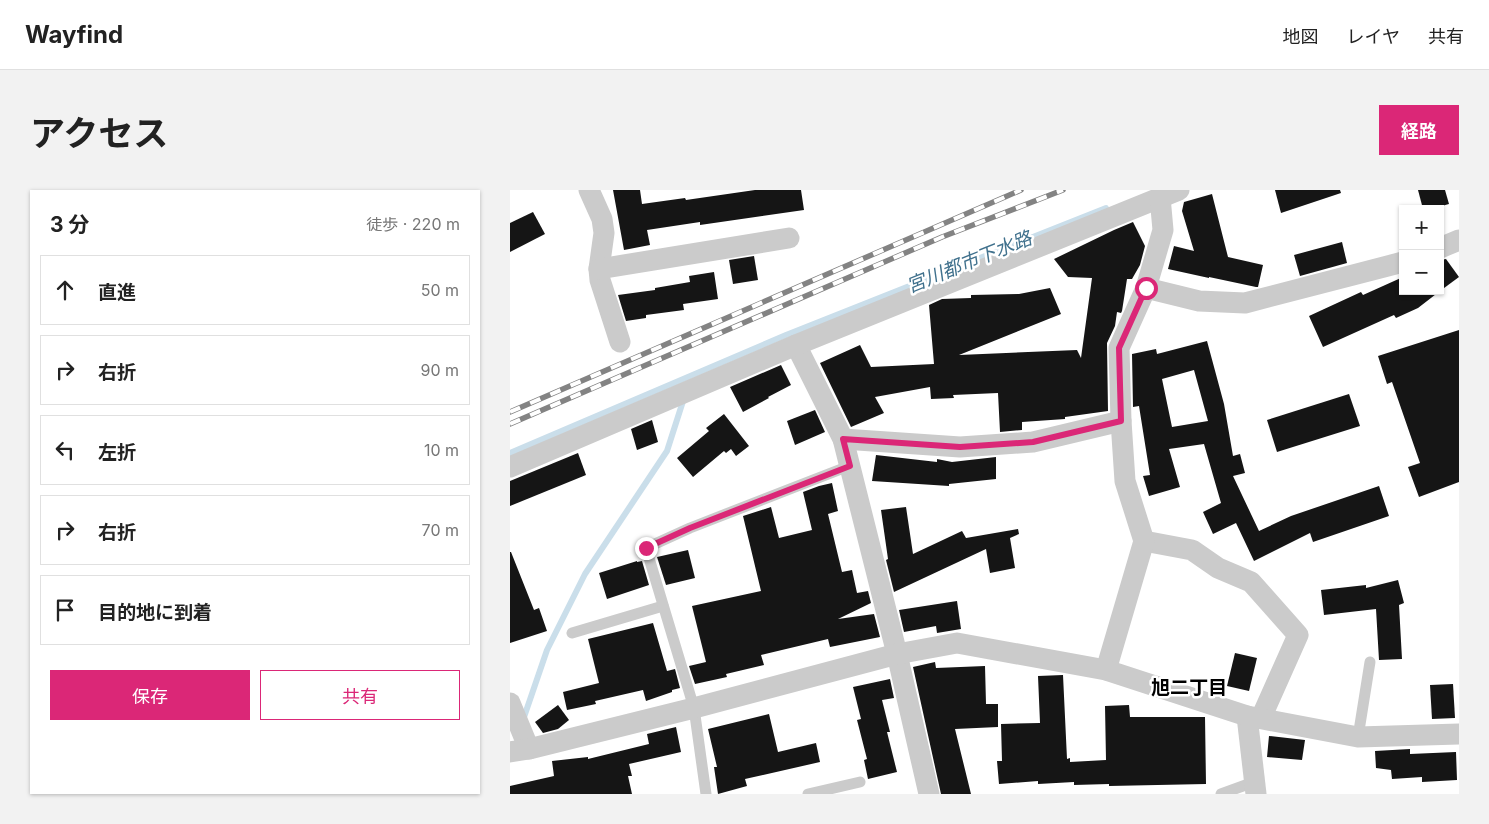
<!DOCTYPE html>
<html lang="ja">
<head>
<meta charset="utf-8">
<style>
	body { margin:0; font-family:Inter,"Noto Sans JP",sans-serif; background:#f2f2f2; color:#222 }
	.controls { position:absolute; right:15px; top:15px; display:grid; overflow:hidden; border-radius:0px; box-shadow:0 1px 4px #0004 }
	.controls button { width:45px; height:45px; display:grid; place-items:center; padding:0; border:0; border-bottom:1px solid #e0e0e0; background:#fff; color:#222; font:25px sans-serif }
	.stop { position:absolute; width:15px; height:15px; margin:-11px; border:4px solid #db2777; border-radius:50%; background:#fff }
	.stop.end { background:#db2777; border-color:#fff; box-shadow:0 1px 5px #0008 }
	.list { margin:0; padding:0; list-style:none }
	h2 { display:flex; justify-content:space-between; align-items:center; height:65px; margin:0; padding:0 20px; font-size:21px }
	h2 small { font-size:16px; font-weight:400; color:#767676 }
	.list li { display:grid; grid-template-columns:32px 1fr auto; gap:15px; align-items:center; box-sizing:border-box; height:70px; margin:0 10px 10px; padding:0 10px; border:1px solid #e0e0e0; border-radius:0px }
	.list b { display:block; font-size:19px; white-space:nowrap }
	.list em { font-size:16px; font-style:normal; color:#767676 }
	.actions { display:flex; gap:10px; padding:15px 20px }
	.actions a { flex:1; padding:11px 0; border:1px solid #db2777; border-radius:0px; text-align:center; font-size:18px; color:#db2777 }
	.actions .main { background:#db2777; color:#fff }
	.icon { flex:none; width:28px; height:28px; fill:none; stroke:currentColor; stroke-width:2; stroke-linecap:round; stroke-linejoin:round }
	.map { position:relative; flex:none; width:949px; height:604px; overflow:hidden; border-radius:0px }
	header { display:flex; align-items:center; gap:30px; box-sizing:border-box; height:70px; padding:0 25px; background:#fff; border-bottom:1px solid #e0e0e0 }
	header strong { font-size:24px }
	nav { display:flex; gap:28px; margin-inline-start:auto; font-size:18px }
	.intro { display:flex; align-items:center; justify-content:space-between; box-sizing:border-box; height:120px; padding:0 30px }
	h1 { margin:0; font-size:35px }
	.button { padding:12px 22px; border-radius:0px; background:#db2777; color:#fff; font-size:18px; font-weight:700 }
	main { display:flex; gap:30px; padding:0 30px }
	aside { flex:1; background:#fff; border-radius:0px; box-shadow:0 1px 4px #0004 }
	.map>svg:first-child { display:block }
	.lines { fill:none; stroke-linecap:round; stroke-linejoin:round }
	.stream { stroke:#cadeea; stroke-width:6 }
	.building { fill:#151515; fill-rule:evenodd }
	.lane { stroke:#cbcbcb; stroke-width:11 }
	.street { stroke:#cbcbcb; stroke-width:21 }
	.rail-casing { stroke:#838383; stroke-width:5.5 }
	.rail { stroke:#fff; stroke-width:4; stroke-dasharray:11; stroke-linecap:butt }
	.route { stroke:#db2777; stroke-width:6 }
	.labels { text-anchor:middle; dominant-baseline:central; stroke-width:5; stroke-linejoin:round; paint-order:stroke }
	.water-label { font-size:19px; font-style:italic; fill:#40718d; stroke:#fff }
	.neighbourhood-label { font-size:19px; font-weight:bold; fill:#000; stroke:#fff }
</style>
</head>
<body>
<header>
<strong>Wayfind</strong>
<nav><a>地図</a><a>レイヤ</a><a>共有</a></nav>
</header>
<div class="intro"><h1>アクセス</h1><a class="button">経路</a></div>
<main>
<aside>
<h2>3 分<small>徒歩 · 220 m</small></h2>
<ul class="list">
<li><svg class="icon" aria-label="ahead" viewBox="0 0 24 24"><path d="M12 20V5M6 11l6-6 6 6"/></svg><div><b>直進</b></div><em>50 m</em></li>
<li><svg class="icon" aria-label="right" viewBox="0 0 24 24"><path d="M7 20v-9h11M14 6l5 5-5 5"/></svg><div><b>右折</b></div><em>90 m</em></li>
<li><svg class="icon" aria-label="left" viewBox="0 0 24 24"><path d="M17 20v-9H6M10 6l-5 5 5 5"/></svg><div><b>左折</b></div><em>10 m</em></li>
<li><svg class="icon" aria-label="right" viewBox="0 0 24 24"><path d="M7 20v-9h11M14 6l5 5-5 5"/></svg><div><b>右折</b></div><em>70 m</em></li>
<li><svg class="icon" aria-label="arrive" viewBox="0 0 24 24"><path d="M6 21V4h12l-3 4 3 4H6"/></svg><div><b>目的地に到着</b></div></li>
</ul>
<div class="actions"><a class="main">保存</a><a>共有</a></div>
</aside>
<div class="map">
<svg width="949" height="604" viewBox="0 0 949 604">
	<rect width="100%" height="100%" fill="#fff"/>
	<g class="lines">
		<!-- stream -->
		<g class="stream">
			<path d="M0,263L276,145L596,18"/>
			<path d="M13,530L37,460L75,384L157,261L174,208"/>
		</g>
	</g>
	<!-- building -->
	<g class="building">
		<path d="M103,0H130L132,14L175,8L176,10L245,0H291L294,20L190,35V32L137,40L140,55L114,60Z"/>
		<path d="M765,0H830L831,3L771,23Z"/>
		<path d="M908,0H935L939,14L921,19H913Z"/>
		<path d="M702,4L718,67L753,75L748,97H746L699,87V88L658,79L664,56L684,61L672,21L674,12Z"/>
		<path d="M23,22L35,44L0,62V33Z"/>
		<path d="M623,32L635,56L630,75L622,89H617L612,121L611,123L607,122L605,136L597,153L598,221L555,227V229L512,232V240L490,242L488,203L443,205L444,208L421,209L420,197L365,207L374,223L341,237L310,173L350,155L361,177L424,174L419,115L432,109L461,108V105L509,104L540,98L551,124L449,165L567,160L571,168L582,88L558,87L544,69L604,40Z"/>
		<path d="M832,52L837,73L790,86L784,65Z"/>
		<path d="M244,66L248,90L223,94L219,70Z"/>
		<path d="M936,69L949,87L930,101V70Z"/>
		<path d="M204,82L208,109L173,114L174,120L136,125V128L116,131L108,105L145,100V98L180,92L179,86Z"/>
		<path d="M893,87V101H930L908,118L886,128L884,125L813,157L799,126L851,102L853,105Z"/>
		<path d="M949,140V292L909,307L898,277L910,273L882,192L877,194L868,166Z"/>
		<path d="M697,151L714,214L723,266L730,264L735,283L723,286L749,341L781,326L869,296L879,326L803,352L800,343L744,371L726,333L703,344L693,322L711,313L694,254L659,259L670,297L639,306L633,286L640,285L629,216L623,217L622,164L646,159L647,164ZM684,180L698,231L662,237L652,189Z"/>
		<path d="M271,175L281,195L258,207L259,208L233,222L220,197Z"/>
		<path d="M839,204L850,236L767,262L757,230Z"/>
		<path d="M305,220L315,242L285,255L277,231Z"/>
		<path d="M214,224L239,256L226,266L221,259L216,263L214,261L183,287L167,268L199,241L196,238Z"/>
		<path d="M142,230L148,252L127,260L121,239Z"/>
		<path d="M68,263L76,285L0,316V291Z"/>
		<path d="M366,265L427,272V269L442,272L486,267V289L439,294V296L362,291Z"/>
		<path d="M322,293L328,321L318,324L332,382L342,380L347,403L358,401L361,413L328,429L364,424L370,447L320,457L318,449L251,465L254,475L216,484L217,487L185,494L179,476L196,472L182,416L251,401L233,326L261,317L269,348L302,340L293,302L309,296Z"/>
		<path d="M396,317L403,364L452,341L456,348L508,339L509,344L500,348L505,378L480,383L476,359L384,402L376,370L378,369L371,320Z"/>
		<path d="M178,360L185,388L156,395L147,367Z"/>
		<path d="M0,362H1L24,420L29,418L37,441L0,453Z"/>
		<path d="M127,371V372L132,371L139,395L97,409L89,383Z"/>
		<path d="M888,390L894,413L889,415L892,469L869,470L866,419L814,425L811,400L856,395V398Z"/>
		<path d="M447,411L451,439L427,443L426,436L394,442L389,420Z"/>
		<path d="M143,433L157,481L165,479L170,498L162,500V502L136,511L133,500L85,511L86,514L57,520L53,502L89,493L78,449Z"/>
		<path d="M725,463L747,468L739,501L717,496Z"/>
		<path d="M425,472L426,478L475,476L476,514H488V537L445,539L461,604H431L403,477Z"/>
		<path d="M553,485L557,569L560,568V572L596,570L595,516L619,515L620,527H695L696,594L599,596V594L564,595V592L528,594V591L489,594L487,571H492L491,534L530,533L528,486Z"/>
		<path d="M380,489L384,508L372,510L380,542H377L387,582L358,589L354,570L357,569L347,530L351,529L343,497Z"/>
		<path d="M943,494L945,528L922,529L920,495Z"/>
		<path d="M48,515L59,530L48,539L33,543L25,532Z"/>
		<path d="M259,524L268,562L306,553L310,572L235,589L237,596L208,604L204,577H207L198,539Z"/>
		<path d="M166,537L171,562L119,574L122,586H118L122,604H0V596L44,586L42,571L78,567V569L139,554L137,544Z"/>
		<path d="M759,546L795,550L792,570L757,567Z"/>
		<path d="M900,559V564L946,562L947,590L912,592V587L882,589L881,580L866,578L865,561Z"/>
	</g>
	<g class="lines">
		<!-- lane -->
		<g class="lane">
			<path d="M62,443L153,416"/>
			<path d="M848,547L860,472"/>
			<path d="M196,604L184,518L136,358L180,338L339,276"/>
			<path d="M298,604L350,592"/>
			<path d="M711,604L744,592"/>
		</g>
		<!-- street -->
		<g class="street">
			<path d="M79,0L92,29L94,43L89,79L90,90L110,152"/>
			<path d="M930,58L949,50"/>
			<path d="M89,79L279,48"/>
			<path d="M636,98L689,111L735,113L893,72"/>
			<path d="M286,155L333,249L387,464L419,604"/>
			<path d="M333,249L450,257L523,252L611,231"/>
			<path d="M0,277L286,155L669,0"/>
			<path d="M634,351L682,360L708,378L741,392L788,445L751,528"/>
			<path d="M596,480L634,351L615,291L611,231L609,158L636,98L653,40L650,7"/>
			<path d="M0,513L19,559"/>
			<path d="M737,526L746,604"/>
			<path d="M0,562L19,559L184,518L387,464L447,453L596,480L737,526L848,547L949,544"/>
		</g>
		<defs>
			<g id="rail">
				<path d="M0,222L511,0"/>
				<path d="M0,234L432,47L553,0"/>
			</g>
		</defs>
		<!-- rail casing -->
		<use href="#rail" class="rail-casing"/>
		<!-- rail -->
		<use href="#rail" class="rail"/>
	</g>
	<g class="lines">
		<!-- route -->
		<path class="route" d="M136,358L180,338L340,276L333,249L450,257L523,252L611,231L609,158L636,98"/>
	</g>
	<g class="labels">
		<!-- water labels -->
		<g class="water-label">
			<text transform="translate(459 72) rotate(-22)">宮川都市下水路</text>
		</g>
		<!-- neighbourhood labels -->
		<g class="neighbourhood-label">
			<text x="679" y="497">旭二丁目</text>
		</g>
	</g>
</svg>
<div class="controls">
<button>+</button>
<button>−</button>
</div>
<div class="stop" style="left:636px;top:98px"></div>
<div class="stop end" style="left:136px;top:358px"></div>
</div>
</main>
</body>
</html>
